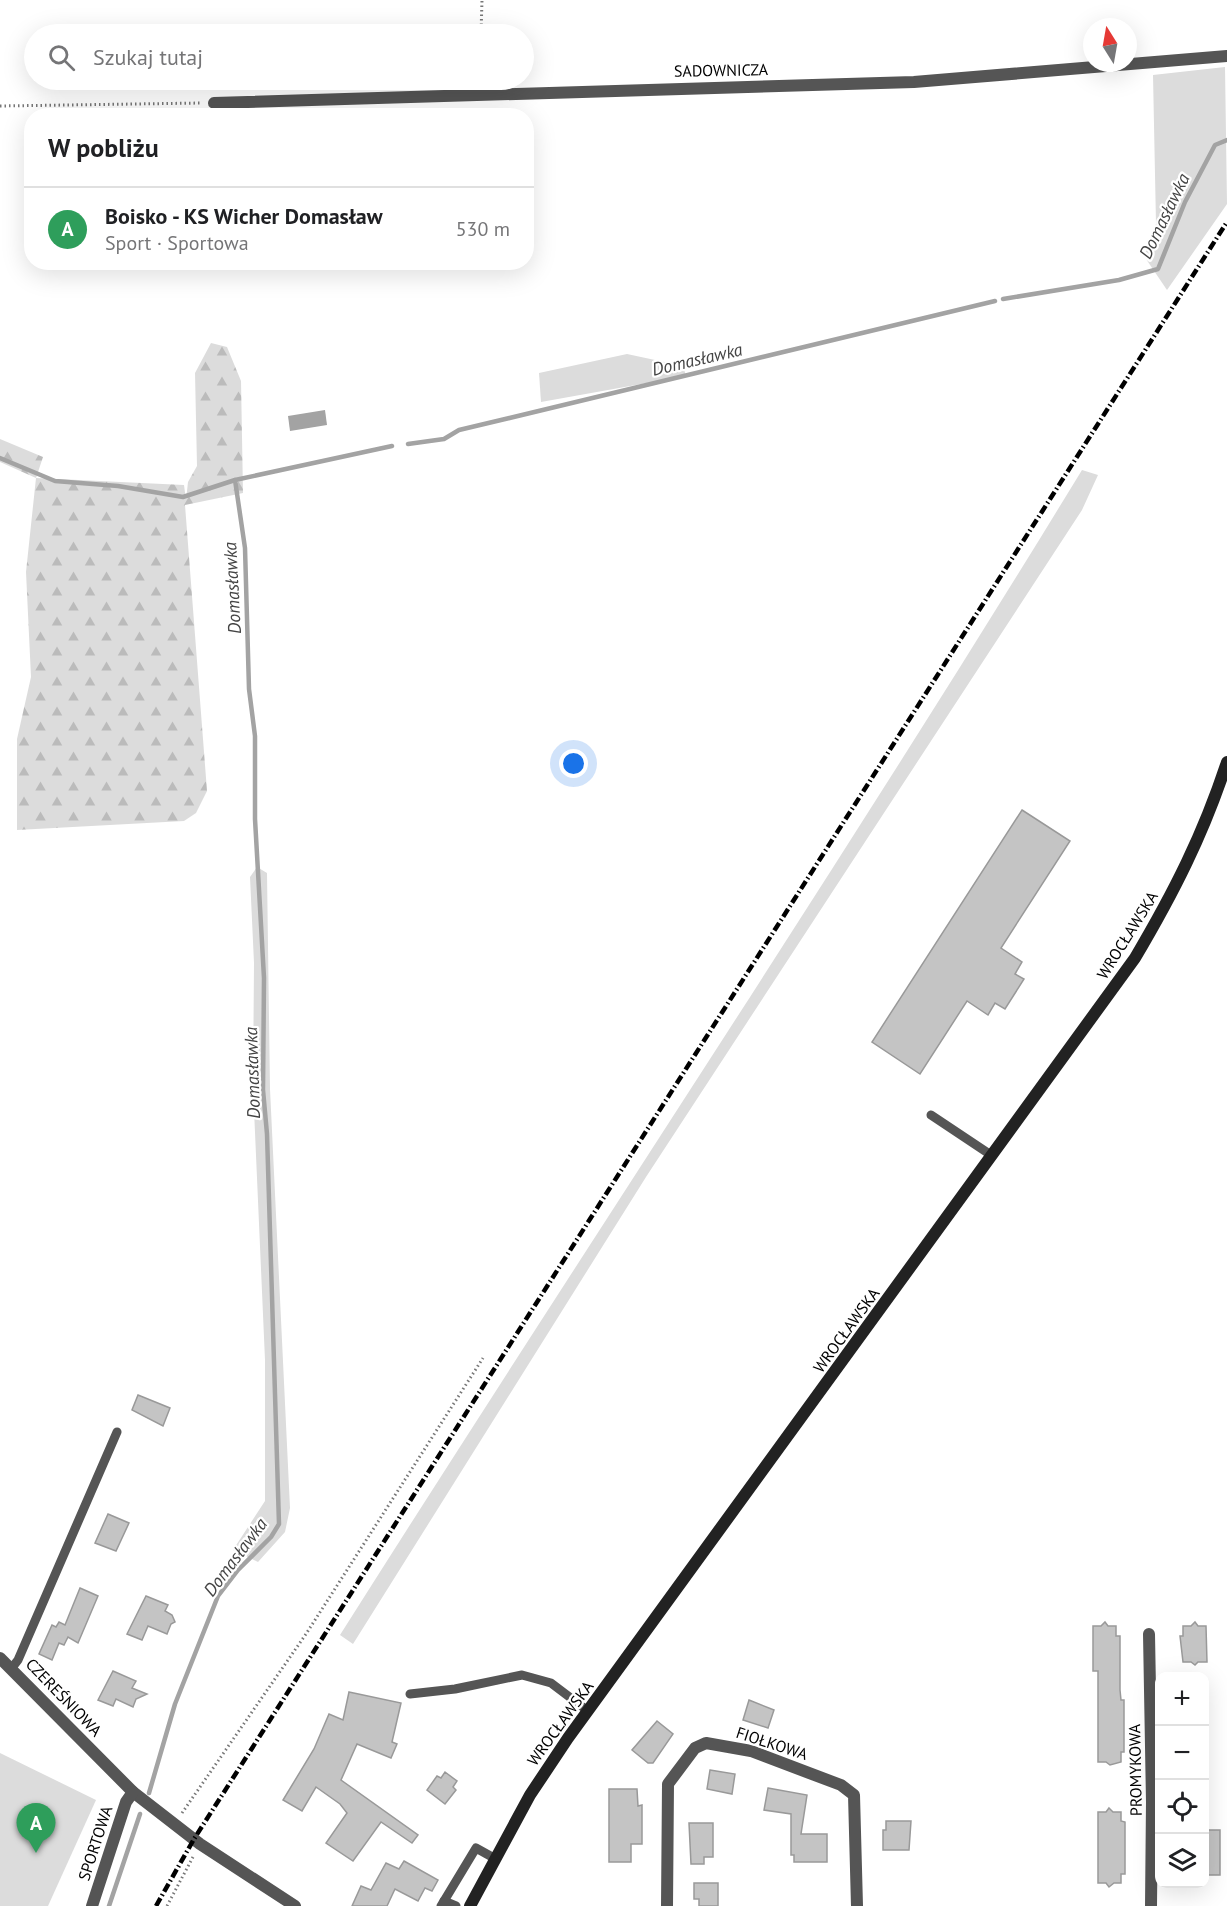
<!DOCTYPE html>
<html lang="pl">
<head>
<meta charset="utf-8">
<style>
	body { margin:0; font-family:"PT Sans",sans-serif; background:#f6f6f6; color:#202124 }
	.controls { position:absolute; right:18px; bottom:18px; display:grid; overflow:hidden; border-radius:12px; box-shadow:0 6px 24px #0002 }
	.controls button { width:54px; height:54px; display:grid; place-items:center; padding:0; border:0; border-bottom:2px solid #e0e0e0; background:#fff; color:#202124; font:30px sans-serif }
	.compass { position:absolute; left:1083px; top:18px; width:54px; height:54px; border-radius:50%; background:#fff; box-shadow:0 6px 24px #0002; rotate:349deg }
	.you { position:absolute; left:574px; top:764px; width:21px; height:21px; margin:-15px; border:4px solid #fff; border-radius:50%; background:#1a73e8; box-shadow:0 0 0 9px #1a73e833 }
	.badge { display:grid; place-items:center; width:39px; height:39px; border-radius:50%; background:#000; color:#fff; font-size:20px; font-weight:700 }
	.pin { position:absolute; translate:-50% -50px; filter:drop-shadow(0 2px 3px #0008) }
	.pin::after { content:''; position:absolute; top:32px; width:21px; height:18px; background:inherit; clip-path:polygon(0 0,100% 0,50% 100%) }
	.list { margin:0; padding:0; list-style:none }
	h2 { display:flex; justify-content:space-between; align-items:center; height:78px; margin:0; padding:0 24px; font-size:26px }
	h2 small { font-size:20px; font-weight:400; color:#757577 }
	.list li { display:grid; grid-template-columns:39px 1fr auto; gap:18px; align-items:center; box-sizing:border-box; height:84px; padding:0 24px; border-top:2px solid #e0e0e0 }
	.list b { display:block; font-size:22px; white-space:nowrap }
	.list p { margin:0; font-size:20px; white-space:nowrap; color:#757577 }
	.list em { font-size:20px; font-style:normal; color:#757577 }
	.icon { flex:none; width:33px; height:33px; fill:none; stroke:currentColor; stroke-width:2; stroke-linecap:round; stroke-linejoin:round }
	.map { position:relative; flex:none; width:1227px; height:1906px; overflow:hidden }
	.search { position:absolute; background:#fff; box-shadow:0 6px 24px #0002; left:24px; top:24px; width:510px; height:66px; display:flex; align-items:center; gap:15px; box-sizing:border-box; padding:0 21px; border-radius:33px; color:#757577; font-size:22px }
	.panel { position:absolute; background:#fff; box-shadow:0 6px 24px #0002; left:24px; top:108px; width:510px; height:162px; border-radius:24px }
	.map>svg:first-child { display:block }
	.grass { fill:#dcdcdc }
	.forest { fill:url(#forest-firs) }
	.water { fill:#a3a3a3 }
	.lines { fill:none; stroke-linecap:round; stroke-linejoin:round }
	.stream { stroke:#a3a3a3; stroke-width:4.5 }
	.building { fill:#c4c4c4; stroke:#999; stroke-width:1.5 }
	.path { stroke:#777; stroke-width:3; stroke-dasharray:1.5 3; stroke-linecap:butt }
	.lane { stroke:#555; stroke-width:9 }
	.street { stroke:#555; stroke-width:12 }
	.secondary { stroke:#222; stroke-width:12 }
	.rail { stroke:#000; stroke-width:4.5; stroke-dasharray:9 3 1.5 3; stroke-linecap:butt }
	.labels { text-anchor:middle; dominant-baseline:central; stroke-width:4.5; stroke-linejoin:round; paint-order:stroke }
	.street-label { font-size:16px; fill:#000; stroke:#fff }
	.water-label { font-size:18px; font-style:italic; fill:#444; stroke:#fff }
</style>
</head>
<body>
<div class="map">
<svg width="1227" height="1906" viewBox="0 0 1227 1906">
	<defs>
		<pattern id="forest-firs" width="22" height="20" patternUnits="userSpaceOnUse" patternTransform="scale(1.5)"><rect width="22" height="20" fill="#dcdcdc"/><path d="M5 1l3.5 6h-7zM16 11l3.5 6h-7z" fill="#bbb"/></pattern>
	</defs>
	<rect width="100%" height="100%" fill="#fff"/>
	<!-- grass -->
	<g class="grass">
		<path d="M1225,67L1227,204L1167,290L1144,256L1156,224L1153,75Z"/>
		<path d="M627,354L683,366L686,376L541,402L539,373Z"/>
		<path d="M1082,470L1098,475L1082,510L646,1177L353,1644L340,1635C586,1246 842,863 1082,470Z"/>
		<path d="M257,867L267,873L270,1089L290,1508L285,1532L258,1562L233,1550L265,1501V1360L253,1087L254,963L250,877Z"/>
		<path d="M0,1753L96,1800L48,1906H0Z"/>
	</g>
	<!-- forest -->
	<path class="forest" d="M211,343L227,347L241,381L243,493L185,505L207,791L196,813L184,821L17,830V739L31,677L26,572L36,478L0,462V439L43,457L36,478L184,485L186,500L188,482L197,466L195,373Z"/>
	<!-- water -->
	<path class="water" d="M325,410L327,425L290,431L288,416Z"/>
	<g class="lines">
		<!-- stream -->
		<g class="stream">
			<path d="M1003,299L1119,280L1158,269L1185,202L1215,145L1227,140"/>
			<path d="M408,444L444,439L459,430L501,420L995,301"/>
			<path d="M0,458L55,481L118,486L183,497L235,480L392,446"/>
			<path d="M149,1793L175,1704L218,1596L238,1570L271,1537L279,1524L267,1134L263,1090L264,978L255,819V736L249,689L245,548L235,480"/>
			<path d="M109,1906L140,1814"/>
		</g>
	</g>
	<!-- building -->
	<g class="building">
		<path d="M1022,810L1070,841L1001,948L1022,962L1015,974L1024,979L1005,1009L995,1003L988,1015L967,1001L920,1074L872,1042Z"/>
		<path d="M138,1395L170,1408L163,1426L132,1410Z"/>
		<path d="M108,1514L129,1523L116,1551L95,1543Z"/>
		<path d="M80,1588L98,1596L78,1643L68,1637L64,1645L59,1643L52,1660L39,1654L52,1625L56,1627L59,1622L65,1625Z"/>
		<path d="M146,1596L168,1605L165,1611L172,1615L175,1622L171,1624L167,1634L148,1626L142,1640L127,1634Z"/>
		<path d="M1105,1622L1108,1626H1116V1636H1120V1690L1121,1700H1124V1752H1121V1762L1110,1765L1106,1762H1098V1671H1093V1626H1101Z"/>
		<path d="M1195,1622L1198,1626H1206L1207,1662H1198L1195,1665L1191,1662H1183L1180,1636H1183V1626H1191Z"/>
		<path d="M113,1671L136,1681L132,1688L147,1694L136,1699L133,1707L116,1699L113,1706L98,1700Z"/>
		<path d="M349,1692L401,1703L392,1742L397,1744L391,1758L357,1744L341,1780L418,1835L412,1843L381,1822L353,1861L326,1843L347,1813L340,1804L316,1787L302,1811L283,1800L314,1749L329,1714L343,1720Z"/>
		<path d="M749,1700L774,1710L768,1728L743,1720Z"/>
		<path d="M657,1721L673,1734L653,1763H648L632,1750Z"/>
		<path d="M710,1770L735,1774L732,1794L707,1789Z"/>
		<path d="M445,1772L457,1781L453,1787L456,1790L445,1804L427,1790L437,1776L441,1778Z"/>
		<path d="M768,1788L807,1795L801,1834H827V1862H794V1855H791V1814L764,1810Z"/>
		<path d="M609,1789H637L638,1806L642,1805V1844H631V1862H609Z"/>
		<path d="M1109,1808L1113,1812H1121V1821L1125,1822V1874H1121V1883H1114L1109,1887L1106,1883H1098V1812H1106Z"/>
		<path d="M886,1821H911L909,1850H883V1830H886Z"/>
		<path d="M689,1823H713V1857H704V1864H691Z"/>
		<rect x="1204" y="1830" width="16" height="45"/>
		<path d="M404,1861L438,1880L432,1891L425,1888L418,1901L395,1889L387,1906H352L361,1886L371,1890L386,1863L399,1869Z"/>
		<path d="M694,1883H718V1906H699V1899H694Z"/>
	</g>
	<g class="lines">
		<!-- path -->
		<g class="path">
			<path d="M481,34L482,0"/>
			<path d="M0,106L202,103"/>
			<path d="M182,1813L306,1634L483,1358"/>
			<path d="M167,1906L194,1855"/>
		</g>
		<!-- lane -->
		<g class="lane">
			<path d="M931,1115L991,1155"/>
			<path d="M11,1669L18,1660L117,1432"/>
			<path d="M410,1694L455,1689L522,1675L551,1683L588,1711"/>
			<path d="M444,1901L456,1906"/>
			<path d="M441,1906L476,1848L494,1858"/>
		</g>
		<!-- street -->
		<g class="street">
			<path d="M214,103L914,82L1227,56"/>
			<path d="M1149,1634L1152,1802L1151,1906"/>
			<path d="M0,1658L133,1792L200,1844L295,1906"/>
			<path d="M92,1906L126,1802L133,1792"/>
			<path d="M667,1906L668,1784L695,1748L706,1743L751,1751L841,1785L854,1795L857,1906"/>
		</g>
		<!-- secondary -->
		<path class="secondary" d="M470,1906L530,1795L568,1738L1135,958C1174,892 1203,835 1227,762"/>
		<!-- rail -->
		<path class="rail" d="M156,1906L194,1839L1227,222"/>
	</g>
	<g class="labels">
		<!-- street labels -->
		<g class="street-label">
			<text transform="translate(721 70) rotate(-1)">SADOWNICZA</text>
			<text transform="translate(1127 935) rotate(-58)">WROCŁAWSKA</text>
			<text transform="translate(846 1330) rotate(-54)">WROCŁAWSKA</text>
			<text transform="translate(64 1697) rotate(46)">CZEREŚNIOWA</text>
			<text transform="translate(560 1723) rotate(-54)">WROCŁAWSKA</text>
			<text transform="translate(772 1743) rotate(18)">FIOŁKOWA</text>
			<text transform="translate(1135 1770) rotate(-91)">PROMYKOWA</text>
			<text transform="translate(95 1843) rotate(-72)">SPORTOWA</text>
		</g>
		<!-- water labels -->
		<g class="water-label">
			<text transform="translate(1164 216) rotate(-64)">Domasławka</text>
			<text transform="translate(697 359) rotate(-13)">Domasławka</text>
			<text transform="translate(232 588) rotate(-93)">Domasławka</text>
			<text transform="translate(252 1073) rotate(-92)">Domasławka</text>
			<text transform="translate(235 1557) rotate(-53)">Domasławka</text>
		</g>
	</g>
</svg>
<div class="controls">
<button>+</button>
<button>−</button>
<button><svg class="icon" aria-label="locate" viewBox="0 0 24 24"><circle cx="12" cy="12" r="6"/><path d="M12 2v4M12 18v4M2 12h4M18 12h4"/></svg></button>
<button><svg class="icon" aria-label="layers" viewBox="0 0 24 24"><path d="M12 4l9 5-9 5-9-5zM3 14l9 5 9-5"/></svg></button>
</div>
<svg class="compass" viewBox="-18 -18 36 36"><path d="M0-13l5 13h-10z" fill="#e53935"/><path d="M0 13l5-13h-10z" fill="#757577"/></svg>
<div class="you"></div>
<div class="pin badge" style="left:36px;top:1853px;background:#2e9e5b">A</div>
<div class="search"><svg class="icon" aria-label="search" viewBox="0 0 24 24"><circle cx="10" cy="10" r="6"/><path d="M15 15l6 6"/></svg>Szukaj tutaj</div>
<section class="panel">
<h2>W pobliżu<small></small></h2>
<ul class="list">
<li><span class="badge" style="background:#2e9e5b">A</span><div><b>Boisko - KS Wicher Domasław</b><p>Sport · Sportowa</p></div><em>530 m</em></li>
</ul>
</section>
</div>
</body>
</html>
